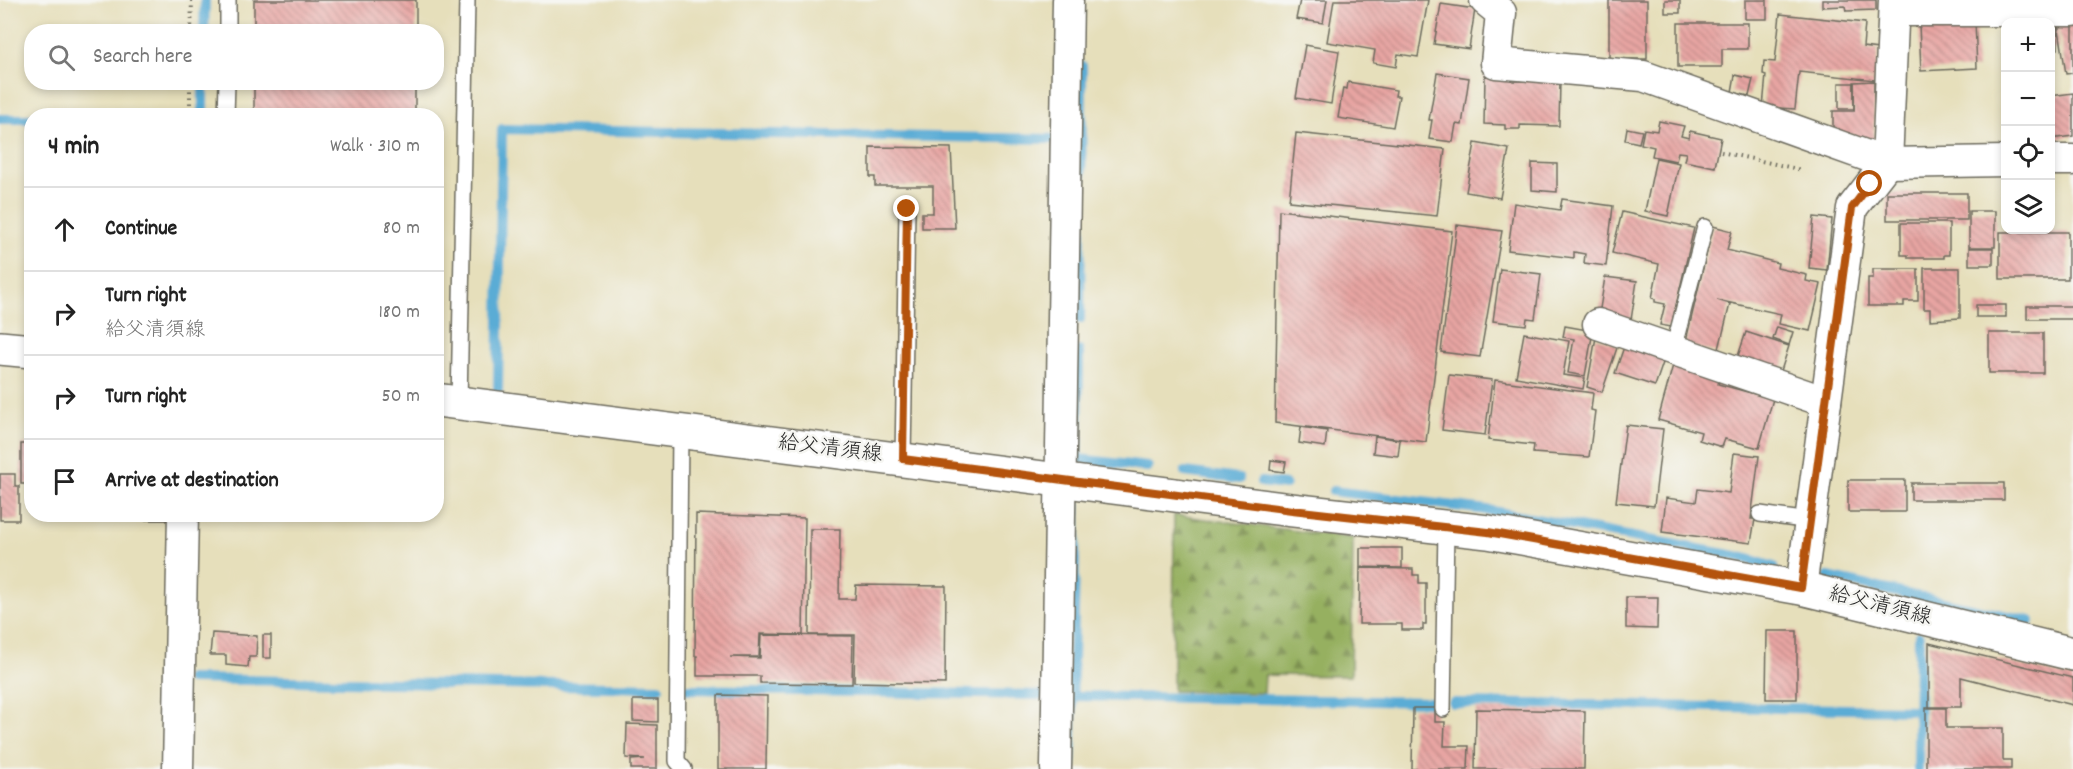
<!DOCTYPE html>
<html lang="en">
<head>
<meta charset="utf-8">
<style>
	body { margin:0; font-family:Dekko,"Klee One",sans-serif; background:#f2f2f2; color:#222 }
	.controls { position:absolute; right:18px; top:18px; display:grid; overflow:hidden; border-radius:12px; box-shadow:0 3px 9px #0003 }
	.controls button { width:54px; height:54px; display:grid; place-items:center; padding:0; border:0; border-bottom:2px solid #e0e0e0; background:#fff; color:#222; font:30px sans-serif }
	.stop { position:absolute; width:18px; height:18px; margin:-14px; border:4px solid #b45309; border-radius:50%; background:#fff }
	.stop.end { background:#b45309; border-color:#fff; box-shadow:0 2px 6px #0008 }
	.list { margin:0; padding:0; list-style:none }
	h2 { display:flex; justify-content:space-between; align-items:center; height:78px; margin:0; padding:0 24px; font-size:26px }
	h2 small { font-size:20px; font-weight:400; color:#767676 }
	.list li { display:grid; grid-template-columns:39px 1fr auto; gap:18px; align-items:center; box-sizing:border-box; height:84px; padding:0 24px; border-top:2px solid #e0e0e0 }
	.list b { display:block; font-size:22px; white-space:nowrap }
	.list p { margin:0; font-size:20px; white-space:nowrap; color:#767676 }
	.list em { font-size:20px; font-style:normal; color:#767676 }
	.icon { flex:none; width:33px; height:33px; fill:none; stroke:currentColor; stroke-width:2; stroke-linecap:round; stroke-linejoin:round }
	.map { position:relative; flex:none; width:2073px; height:769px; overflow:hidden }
	.search { position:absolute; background:#fff; box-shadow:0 3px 9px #0003; left:24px; top:24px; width:420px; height:66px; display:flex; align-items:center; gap:15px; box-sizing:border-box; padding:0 21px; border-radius:24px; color:#767676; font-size:22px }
	.panel { position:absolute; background:#fff; box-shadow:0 3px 9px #0003; left:24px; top:108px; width:420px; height:414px; border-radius:24px }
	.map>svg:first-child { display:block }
	.forest { fill:url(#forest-firs); stroke:#606e46; stroke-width:1.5 }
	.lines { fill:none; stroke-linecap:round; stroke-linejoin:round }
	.stream { stroke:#5aacd5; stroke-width:10 }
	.building { fill:url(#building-back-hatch) }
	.lane-casing { stroke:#6c6a5d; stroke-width:18 }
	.street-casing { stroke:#6c6a5d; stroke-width:33 }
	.secondary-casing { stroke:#6c6a5d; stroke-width:36 }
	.path { stroke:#6c6a5d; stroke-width:4; stroke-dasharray:1.5 4.5; stroke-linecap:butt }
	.lane { stroke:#fff; stroke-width:15 }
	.street { stroke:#fff; stroke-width:30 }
	.secondary { stroke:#fff; stroke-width:33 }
	.route { stroke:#b45309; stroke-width:8 }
	.labels { text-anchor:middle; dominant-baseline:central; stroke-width:5; stroke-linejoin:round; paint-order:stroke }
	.street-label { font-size:21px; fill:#2b2b2b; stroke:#f6f6f2 }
</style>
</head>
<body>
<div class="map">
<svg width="2073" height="769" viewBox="0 0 2073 769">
	<defs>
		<pattern id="forest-firs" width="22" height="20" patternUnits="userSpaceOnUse" patternTransform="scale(1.5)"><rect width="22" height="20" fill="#96b061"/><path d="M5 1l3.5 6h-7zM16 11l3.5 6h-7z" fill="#7b8f50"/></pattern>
		<pattern id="building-back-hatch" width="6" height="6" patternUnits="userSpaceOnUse" patternTransform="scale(1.5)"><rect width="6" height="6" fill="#e8a5a3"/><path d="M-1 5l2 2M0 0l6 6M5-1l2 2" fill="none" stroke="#bc8785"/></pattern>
	</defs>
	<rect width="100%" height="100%" fill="#f6f6f2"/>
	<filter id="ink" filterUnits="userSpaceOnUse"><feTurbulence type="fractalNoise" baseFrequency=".0167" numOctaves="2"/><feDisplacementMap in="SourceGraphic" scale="12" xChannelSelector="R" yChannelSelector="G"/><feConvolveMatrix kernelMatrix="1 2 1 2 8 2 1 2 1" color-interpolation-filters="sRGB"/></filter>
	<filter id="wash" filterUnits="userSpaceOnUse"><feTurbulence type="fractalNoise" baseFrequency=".008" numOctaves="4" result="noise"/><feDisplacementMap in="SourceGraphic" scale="24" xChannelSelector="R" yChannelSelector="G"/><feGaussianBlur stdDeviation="1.35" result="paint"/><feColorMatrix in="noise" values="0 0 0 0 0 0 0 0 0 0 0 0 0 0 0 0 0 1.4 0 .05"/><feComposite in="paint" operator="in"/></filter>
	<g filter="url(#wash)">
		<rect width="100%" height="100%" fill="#e6dfbb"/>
		<!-- forest -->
		<path class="forest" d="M1174,515L1353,538L1351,676L1265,675L1264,693L1173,691Z"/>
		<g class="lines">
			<!-- stream -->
			<g class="stream">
				<path d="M204,32L205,0"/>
				<path d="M203,116V82"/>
				<path d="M0,119H32"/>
				<path d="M1080,319L1082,66"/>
				<path d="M1079,351L1078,459L1148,467"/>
				<path d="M498,390L502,129L1053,139"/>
				<path d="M1185,472L1239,479"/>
				<path d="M1261,482L1285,485"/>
				<path d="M1333,491L1487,510L1741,557L1774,567"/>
				<path d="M1828,577L2030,621"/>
				<path d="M190,679L659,688"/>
				<path d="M688,689L1041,695"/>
				<path d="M1072,696L1435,702"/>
				<path d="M1453,703L1918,710"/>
				<path d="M1071,769L1076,505"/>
				<path d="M1918,769L1919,636"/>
			</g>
		</g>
		<g id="blocks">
			<!-- building -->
			<g class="building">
				<rect x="254" y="0" width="162" height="32"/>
				<path d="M1300,0H1327L1323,23L1296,19Z"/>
				<path d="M1334,0H1428L1418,57L1398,54L1396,67L1373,63L1375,50L1327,42Z"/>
				<rect x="1609" y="0" width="38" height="59"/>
				<rect x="1665" y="0" width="15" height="13"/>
				<rect x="1745" y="0" width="22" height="19"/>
				<path d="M1822,0H1876V10L1846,11L1845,6L1822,7Z"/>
				<path d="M1441,4L1475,9L1469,49L1434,44Z"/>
				<path d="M1780,14L1865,23L1863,47L1878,49L1875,80L1799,72L1795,109L1763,107L1766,75L1763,74L1764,61L1775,62Z"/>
				<path d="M2057,20L2058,49H2050V22Z"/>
				<path d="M2073,20V73L2066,74L2058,23Z"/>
				<path d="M1975,21L1977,68L1921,71L1919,24Z"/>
				<path d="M1678,23H1748V49H1722V67H1678Z"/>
				<path d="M1305,45L1339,51L1331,104L1296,98Z"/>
				<path d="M1437,73L1469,78L1462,125L1456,124L1453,142L1429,139L1432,120H1429Z"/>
				<path d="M1735,75L1753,79L1749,96L1732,92Z"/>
				<path d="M1485,76L1513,77V81H1560L1559,126L1520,125V129H1505V125L1484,124Z"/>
				<path d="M1874,81V142H1854V135H1833V111H1854V82Z"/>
				<rect x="254" y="82" width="161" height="34"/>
				<path d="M1348,82L1396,90L1395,96H1399L1393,127L1338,118L1343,88L1347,89Z"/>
				<rect x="1839" y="83" width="15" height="26"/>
				<path d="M2073,93V136L2050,139V96Z"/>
				<path d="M1659,121L1684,126L1681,136L1689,138L1690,131L1721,138L1715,167L1684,161L1686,153L1678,152L1676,161L1652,156L1654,147L1641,144L1644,129L1657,131Z"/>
				<path d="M1627,128L1642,131L1639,143L1625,140Z"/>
				<path d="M1296,133L1445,149L1437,216L1289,201Z"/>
				<path d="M1475,143L1509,149L1500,198L1466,192Z"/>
				<path d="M870,147L951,148L955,228H922V213H933V186H875V177H870Z"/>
				<path d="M1656,158L1679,163L1668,216L1645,211Z"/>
				<path d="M1532,163L1557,164V192L1532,190Z"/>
				<rect x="1887" y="193" width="80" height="27"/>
				<path d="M1562,199L1613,206L1606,266L1584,263L1585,254L1574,252V258L1508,250L1514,203L1560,210Z"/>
				<path d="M1279,210L1452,231L1426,442L1275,423Z"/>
				<rect x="1969" y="211" width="26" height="36"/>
				<path d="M1622,212L1694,228L1671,327L1660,325L1665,304L1655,302V299L1652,298L1659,264L1612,253Z"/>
				<path d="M1814,217L1832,219L1827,270L1809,268Z"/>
				<path d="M1901,223H1949V255H1944V258H1908V255H1901Z"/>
				<path d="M1457,225L1502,231L1480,357L1441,352Z"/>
				<path d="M1713,226L1732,231L1727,250L1778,263L1777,268L1807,275L1806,281L1821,284L1810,331L1779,324L1781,314L1717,300L1730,304L1718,353L1685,345Z"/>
				<rect x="2000" y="232" width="68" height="47"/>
				<rect x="1969" y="248" width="24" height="17"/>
				<path d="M1924,268H1960V318L1930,320V309H1924Z"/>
				<path d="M1500,269L1541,274L1535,319L1527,318L1526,325L1493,321Z"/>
				<path d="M1873,269H1918V301H1904V306H1868V278H1873Z"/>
				<path d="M1605,277L1637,281L1631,320L1599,315Z"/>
				<rect x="1976" y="305" width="30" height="12"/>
				<rect x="2027" y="306" width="46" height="13"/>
				<path d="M1565,326L1593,331L1585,376L1568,373L1574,339L1563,337Z"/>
				<path d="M1777,327L1793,332L1789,345L1773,339Z"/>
				<path d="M1746,332L1789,346L1779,377L1736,362Z"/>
				<path d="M1524,333L1569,341L1563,375L1585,378L1583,389L1516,377Z"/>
				<rect x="1989" y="333" width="54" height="40"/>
				<path d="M1596,337L1618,345L1602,392L1587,387Z"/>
				<path d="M1625,344L1665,357L1655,386L1615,373Z"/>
				<path d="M1673,365L1720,378L1718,384L1773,399L1759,448L1725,439L1722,447L1699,440L1701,432L1658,420Z"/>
				<path d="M1449,375L1492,380L1485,435L1442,430Z"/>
				<path d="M1495,380L1593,393L1591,410L1595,411L1589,457L1533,453L1534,445L1488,440Z"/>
				<path d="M1626,425L1663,429L1654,506L1616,502Z"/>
				<path d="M1301,427L1327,431L1325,447L1299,443Z"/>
				<path d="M1375,436L1400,440L1398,456L1373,453Z"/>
				<rect x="21" y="444" width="11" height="40"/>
				<path d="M1734,453L1759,456L1751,519H1755L1751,543L1662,532L1666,498L1696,502L1698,489L1729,493Z"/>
				<path d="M1271,460L1286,462L1284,472L1270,470Z"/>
				<path d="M0,474H15V486H19V520H0Z"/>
				<rect x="1848" y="480" width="57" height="32"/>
				<rect x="1911" y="483" width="93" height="17"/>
				<rect x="44" y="514" width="123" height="6"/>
				<path d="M696,514L805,518L803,635L760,634L759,657H730L760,658L761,635L853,636L852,684L760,683V676H697V656H695Z"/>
				<path d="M810,529H840L839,599H855L856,585L946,586L945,684L854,682L855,635H809Z"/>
				<path d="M1360,548H1402V568L1360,567Z"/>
				<path d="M1360,568L1413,569V575H1419V583H1426V624H1423V630H1402V624H1359Z"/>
				<path d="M1626,597H1658L1657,629L1626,628Z"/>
				<path d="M1767,631H1797V699H1766Z"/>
				<path d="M212,633L257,636L256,657H249L248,667L226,665V655H210Z"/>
				<rect x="263" y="635" width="8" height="23"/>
				<path d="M1929,643L2073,678V705L1961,677V707H1929Z"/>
				<path d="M718,695L767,696L766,769H718Z"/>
				<path d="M633,700H658V722L633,721Z"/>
				<path d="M1413,708H1435V722H1445L1444,746H1469L1468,769H1412Z"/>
				<path d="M1926,708H1946V728H2003V760H2011V769H1926Z"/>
				<path d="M1476,709L1585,711L1584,769H1475Z"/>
				<path d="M627,724L657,725V769H631V760L645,759L626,758Z"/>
			</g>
		</g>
	</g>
	<g filter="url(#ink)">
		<use href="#blocks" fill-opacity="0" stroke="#6c6a5d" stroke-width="1.5"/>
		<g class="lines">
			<defs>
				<g id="lane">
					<path d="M228,32V0"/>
					<path d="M226,116L227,82"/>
					<path d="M1673,350L1705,227"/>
					<path d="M459,403L467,0"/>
					<path d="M680,431L677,761L684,769"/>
					<path d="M903,459L907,209"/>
					<path d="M1760,514L1810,521"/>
					<path d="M1443,709L1446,528"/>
				</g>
				<g id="street">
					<path d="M1485,0L1501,13L1496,63L1643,76L1887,163L2006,161"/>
					<path d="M1895,11H2073"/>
					<path d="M2050,160H2073"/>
					<path d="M1598,324L1826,402"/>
					<path d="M1801,588L1852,208L1887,163L1894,0"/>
					<path d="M178,769L183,514"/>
					<path d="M1056,769L1068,0"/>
				</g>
				<g id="secondary">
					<path d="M0,348L32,351"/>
					<path d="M436,400L1292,510L1488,532L1801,588L2073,654"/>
				</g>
			</defs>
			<!-- lane casing -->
			<use href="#lane" class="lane-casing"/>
			<!-- street casing -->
			<use href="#street" class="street-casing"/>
			<!-- secondary casing -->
			<use href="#secondary" class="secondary-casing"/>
			<!-- path -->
			<g class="path">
				<path d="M191,32L192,0"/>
				<path d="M190,116V82"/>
				<path d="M1721,152L1802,170"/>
			</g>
			<!-- lane -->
			<use href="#lane" class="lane"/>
			<!-- street -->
			<use href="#street" class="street"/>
			<!-- secondary -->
			<use href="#secondary" class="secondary"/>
		</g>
	</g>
	<g class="lines" filter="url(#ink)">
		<!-- route -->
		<path class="route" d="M907,209L903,459L1292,510L1488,532L1801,588L1852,208L1870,184"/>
	</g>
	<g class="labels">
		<!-- street labels -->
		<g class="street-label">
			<text transform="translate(830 450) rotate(7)">給父清須線</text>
			<text transform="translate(1880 607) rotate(14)">給父清須線</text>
		</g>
	</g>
</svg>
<div class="controls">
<button>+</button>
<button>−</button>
<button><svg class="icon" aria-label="locate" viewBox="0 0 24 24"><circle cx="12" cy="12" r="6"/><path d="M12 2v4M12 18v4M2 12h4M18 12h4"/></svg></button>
<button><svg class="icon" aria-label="layers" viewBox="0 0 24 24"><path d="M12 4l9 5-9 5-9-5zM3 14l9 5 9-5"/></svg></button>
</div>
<div class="stop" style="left:1870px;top:184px"></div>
<div class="stop end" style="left:907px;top:209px"></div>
<div class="search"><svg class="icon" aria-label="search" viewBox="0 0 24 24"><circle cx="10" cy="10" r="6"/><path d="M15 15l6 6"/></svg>Search here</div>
<section class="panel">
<h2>4 min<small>Walk · 310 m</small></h2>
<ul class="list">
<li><svg class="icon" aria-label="ahead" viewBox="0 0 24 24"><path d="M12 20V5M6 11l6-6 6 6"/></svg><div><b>Continue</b></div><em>80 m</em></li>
<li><svg class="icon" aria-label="right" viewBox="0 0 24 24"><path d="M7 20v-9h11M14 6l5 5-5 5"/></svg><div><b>Turn right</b><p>給父清須線</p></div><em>180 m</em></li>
<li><svg class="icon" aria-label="right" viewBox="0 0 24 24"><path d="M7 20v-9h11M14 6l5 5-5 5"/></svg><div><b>Turn right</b></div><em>50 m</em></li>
<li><svg class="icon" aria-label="arrive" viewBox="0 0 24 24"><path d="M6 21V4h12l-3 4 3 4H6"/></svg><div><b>Arrive at destination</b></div></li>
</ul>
</section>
</div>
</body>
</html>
